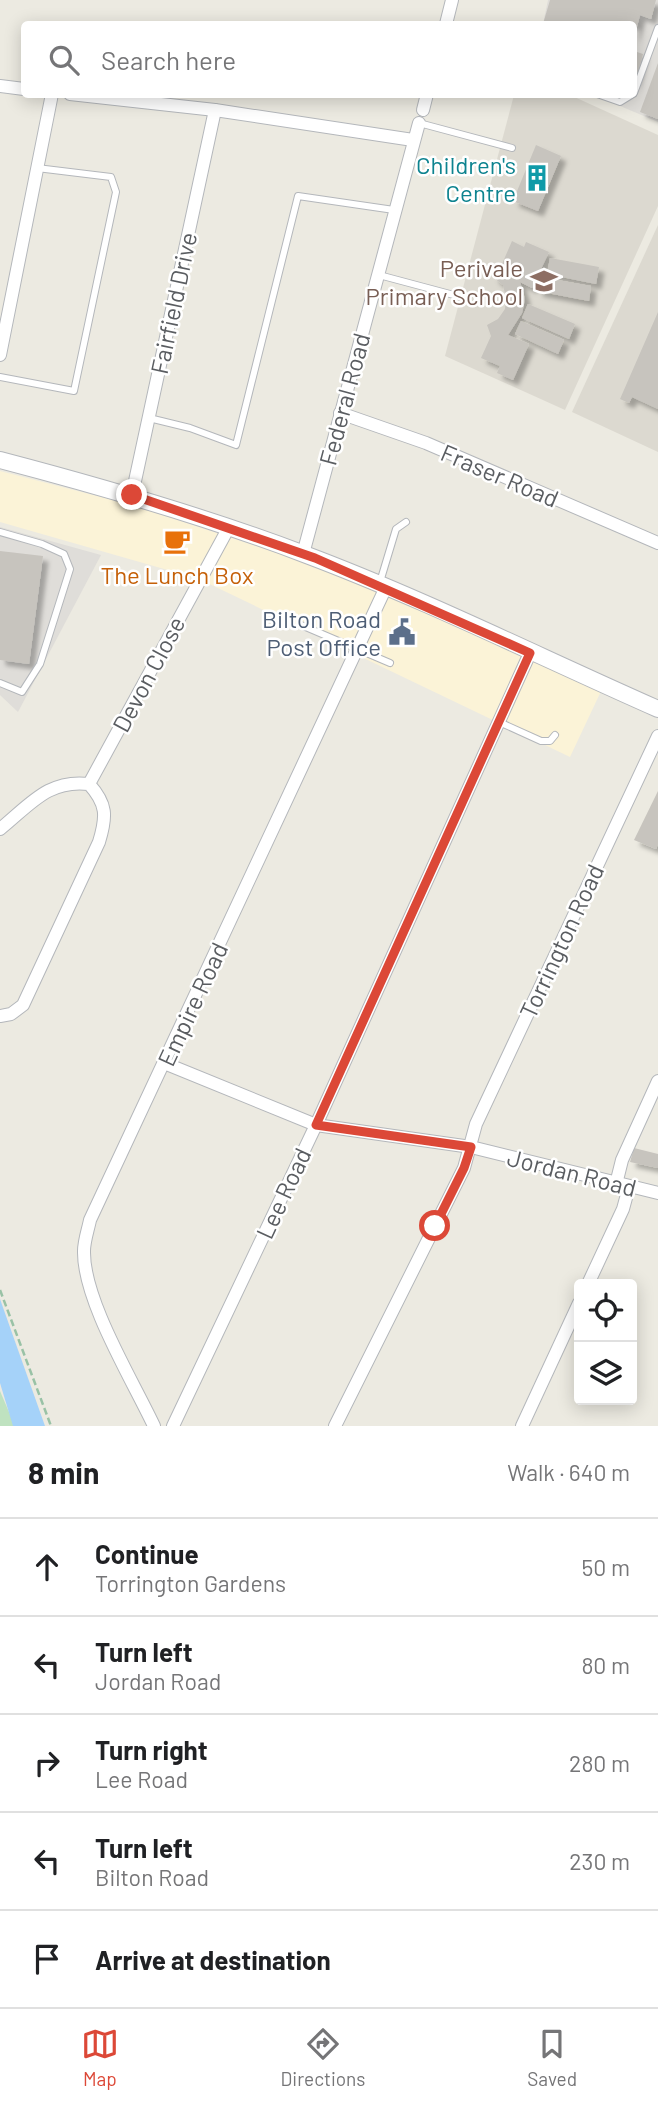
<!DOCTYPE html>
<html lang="en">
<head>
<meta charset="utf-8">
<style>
	body { margin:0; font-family:Barlow,sans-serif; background:#f6f6f6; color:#202124 }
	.controls { position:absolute; right:21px; bottom:21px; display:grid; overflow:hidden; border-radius:7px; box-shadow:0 4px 18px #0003 }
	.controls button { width:63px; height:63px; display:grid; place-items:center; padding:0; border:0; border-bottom:2px solid #e0e0e0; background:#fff; color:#202124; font:35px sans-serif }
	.stop { position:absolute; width:21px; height:21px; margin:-16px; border:5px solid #dc4837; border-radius:50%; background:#fff }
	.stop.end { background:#dc4837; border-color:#fff; box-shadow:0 2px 7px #0008 }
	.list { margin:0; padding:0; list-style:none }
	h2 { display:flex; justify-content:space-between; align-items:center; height:91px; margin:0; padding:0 28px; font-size:30px }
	h2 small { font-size:23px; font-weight:400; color:#757577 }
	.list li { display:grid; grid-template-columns:46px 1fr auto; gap:21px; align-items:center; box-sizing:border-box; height:98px; padding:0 28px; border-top:2px solid #e0e0e0 }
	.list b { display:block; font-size:26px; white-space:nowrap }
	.list p { margin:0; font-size:23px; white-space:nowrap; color:#757577 }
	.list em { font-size:23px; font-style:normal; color:#757577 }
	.icon { flex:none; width:38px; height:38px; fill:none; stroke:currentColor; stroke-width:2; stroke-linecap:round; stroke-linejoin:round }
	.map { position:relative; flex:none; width:658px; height:1426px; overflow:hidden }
	.search { position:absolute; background:#fff; box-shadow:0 4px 18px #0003; left:21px; right:21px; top:21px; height:77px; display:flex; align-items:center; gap:18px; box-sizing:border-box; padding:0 24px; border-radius:7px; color:#757577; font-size:26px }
	.sheet { height:581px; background:#fff }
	nav { display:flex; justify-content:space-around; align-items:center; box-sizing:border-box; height:98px; border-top:2px solid #e0e0e0; background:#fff; font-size:19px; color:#757577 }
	nav a { display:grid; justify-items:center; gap:4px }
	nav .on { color:#dc4837 }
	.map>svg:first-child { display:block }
	.commercial { fill:#fbf3d7 }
	.industrial { fill:#dfddd9 }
	.education { fill:#dcd9d0 }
	.green { fill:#bfe2c0 }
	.water { fill:#a5d2f9 }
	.building { fill:#c7c4be; filter:url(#shadow) }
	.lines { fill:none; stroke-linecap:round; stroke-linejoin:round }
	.service-casing { stroke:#b4b7bb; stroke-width:8 }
	.minor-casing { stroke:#b4b7bb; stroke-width:14 }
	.tertiary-casing { stroke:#b4b7bb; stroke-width:18 }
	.path { stroke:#99c2a6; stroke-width:2.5; stroke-dasharray:7 3.5; stroke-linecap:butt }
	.service { stroke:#fff; stroke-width:6 }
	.minor { stroke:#fff; stroke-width:12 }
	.tertiary { stroke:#fff; stroke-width:16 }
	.route { stroke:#dc4837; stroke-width:9 }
	.labels { text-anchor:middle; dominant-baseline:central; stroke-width:5; stroke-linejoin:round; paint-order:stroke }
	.culture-label { font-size:24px; fill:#0d838f; stroke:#fff; text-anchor:end }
	.education-label { font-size:24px; fill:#785e54; stroke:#fff; text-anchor:end }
	.street-label { font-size:24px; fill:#5a5d61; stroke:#fff }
	.food-label { font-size:24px; fill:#c56008; stroke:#fff }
	.service-label { font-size:24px; fill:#4e5e75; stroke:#fff; text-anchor:end }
</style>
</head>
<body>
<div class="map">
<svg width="658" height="1426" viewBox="0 0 658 1426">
	<defs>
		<filter id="shadow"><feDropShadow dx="5.5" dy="5.5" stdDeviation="2" flood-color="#0004"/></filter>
	</defs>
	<rect width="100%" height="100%" fill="#eceae1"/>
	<!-- commercial -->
	<path class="commercial" d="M0,471L132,505L280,554L390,594L603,687L570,757L199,579L0,522Z"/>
	<!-- industrial -->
	<g class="industrial">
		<path d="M548,0H658V122L594,95L634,94V24H543Z"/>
		<path d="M0,527L101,555L18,712L0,695Z"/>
	</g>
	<!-- education -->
	<g class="education">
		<path d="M514,95H570L658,135V206L565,410L445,356Z"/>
		<path d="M658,225V452L572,412Z"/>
	</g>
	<!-- green -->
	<path class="green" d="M0,1391L15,1426H0Z"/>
	<!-- water -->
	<path class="water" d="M0,1299L45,1426H13L0,1383Z"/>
	<!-- building -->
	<g class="building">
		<path d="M550,0H656L651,19L640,15L634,38V24H543Z"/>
		<path d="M634,51L643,54L634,86Z"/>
		<path d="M658,63V119L640,112Z"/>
		<path d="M536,145L561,156L538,211L513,201Z"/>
		<path d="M512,241L524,247L526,242L549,252L532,288L520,282L525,299L522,313L508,335L529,344L513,380L497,373L500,366L481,358L491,336L487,325L498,319L505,309L506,298L503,285L493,277L502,265L514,275L516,271L502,264Z"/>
		<path d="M550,258L599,267L596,284L547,274Z"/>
		<path d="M540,277L591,286L589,301L537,291Z"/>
		<path d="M528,304L575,324L569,339L522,318Z"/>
		<path d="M658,312V409L632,397L629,403L620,399Z"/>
		<path d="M521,321L564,340L558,354L515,334Z"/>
		<path d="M0,551L43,556L29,664L0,660Z"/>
		<path d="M658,791V844L656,849L634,840Z"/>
		<path d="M634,1148L658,1154V1168L630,1162Z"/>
	</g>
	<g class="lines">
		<defs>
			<g id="service">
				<path d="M634,93L658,28"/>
				<path d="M597,94L620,102L633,94"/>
				<path d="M419,123L512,148"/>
				<path d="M379,275L465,298"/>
				<path d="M0,377L74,391L116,192L111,177L37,168"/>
				<path d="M149,418L190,428L236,445L298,196L394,210"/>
				<path d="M0,532L42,544L64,554L70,569L40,664L22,692L0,683"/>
				<path d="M380,582L396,529L406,522"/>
				<path d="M301,625L390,663"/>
				<path d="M499,722L541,741H550L555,735"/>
			</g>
			<g id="minor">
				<path d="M446,24L452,0"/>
				<path d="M0,86L24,89"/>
				<path d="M70,94L215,110L413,140"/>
				<path d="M423,110L427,94"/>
				<path d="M0,355L52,94"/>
				<path d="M340,413L426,443L658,543"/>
				<path d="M132,495L215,110"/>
				<path d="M303,554L419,123"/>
				<path d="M89,784L229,527"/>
				<path d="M0,829C30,805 48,779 89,784C107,804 107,816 99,842L23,1005L11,1014L0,1016"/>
				<path d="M164,1063L316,1125L471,1147L658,1193"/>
				<path d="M616,1184L622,1160L658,1081"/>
				<path d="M588,1284L623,1209L629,1187"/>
				<path d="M154,1426C133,1381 83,1300 84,1251C84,1241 88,1230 90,1220L386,587"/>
				<path d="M173,1426L316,1125L530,653"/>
				<path d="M335,1426L464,1168L476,1124L658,736"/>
				<path d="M522,1426L579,1303"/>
			</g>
			<path id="tertiary" d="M0,460C103,487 204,516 304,554C424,599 540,657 658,709"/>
		</defs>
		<!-- service casing -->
		<use href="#service" class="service-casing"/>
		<!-- minor casing -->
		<use href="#minor" class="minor-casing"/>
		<!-- tertiary casing -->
		<use href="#tertiary" class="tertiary-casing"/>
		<!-- path -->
		<path class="path" d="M0,1290L51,1426"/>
		<!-- service -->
		<use href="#service" class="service"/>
		<!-- minor -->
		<use href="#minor" class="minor"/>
		<!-- tertiary -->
		<use href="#tertiary" class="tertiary"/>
	</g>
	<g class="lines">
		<!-- route -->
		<path class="route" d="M132,495L315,558L530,653L316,1125L471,1147L464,1168L435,1226"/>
	</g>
	<!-- icons -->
	<defs>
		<symbol id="building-bare" viewBox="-9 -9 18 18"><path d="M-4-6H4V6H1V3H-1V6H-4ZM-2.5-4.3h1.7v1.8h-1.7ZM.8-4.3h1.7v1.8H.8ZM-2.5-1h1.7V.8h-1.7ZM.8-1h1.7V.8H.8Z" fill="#0f9aa8" stroke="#fff" stroke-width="2.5" paint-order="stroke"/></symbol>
		<symbol id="school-bare" viewBox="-9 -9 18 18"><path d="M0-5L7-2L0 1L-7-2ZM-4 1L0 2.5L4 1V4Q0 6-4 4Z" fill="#8d6e63" stroke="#fff" stroke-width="2.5" paint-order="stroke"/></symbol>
		<symbol id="cafe-bare" viewBox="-9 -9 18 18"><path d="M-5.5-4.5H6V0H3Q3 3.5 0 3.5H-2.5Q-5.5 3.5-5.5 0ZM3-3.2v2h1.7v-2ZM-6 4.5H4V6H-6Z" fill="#e8710a" stroke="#fff" stroke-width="2.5" paint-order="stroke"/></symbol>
		<symbol id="civic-bare" viewBox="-9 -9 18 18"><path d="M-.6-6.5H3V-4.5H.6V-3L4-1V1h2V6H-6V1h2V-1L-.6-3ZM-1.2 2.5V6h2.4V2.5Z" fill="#5c6f8a" stroke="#fff" stroke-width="2.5" paint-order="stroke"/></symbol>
	</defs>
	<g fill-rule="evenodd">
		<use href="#building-bare" x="518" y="159" width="38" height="38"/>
		<use href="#school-bare" x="525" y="262" width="38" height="38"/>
		<use href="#cafe-bare" x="158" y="522" width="38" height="38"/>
		<use href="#civic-bare" x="383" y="613" width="38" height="38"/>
	</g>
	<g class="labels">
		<!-- culture labels -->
		<g class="culture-label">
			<text x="516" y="164">Children's<tspan x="516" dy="28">Centre</tspan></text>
		</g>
		<!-- education labels -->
		<g class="education-label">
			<text x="523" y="267">Perivale<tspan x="523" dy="28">Primary School</tspan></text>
		</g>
		<!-- street labels -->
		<g class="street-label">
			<text transform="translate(173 303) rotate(-78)">Fairfield Drive</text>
			<text transform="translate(344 399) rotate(-75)">Federal Road</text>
			<text transform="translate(500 475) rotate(23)">Fraser Road</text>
			<text transform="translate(148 674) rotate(-62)">Devon Close</text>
			<text transform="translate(561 941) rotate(-65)">Torrington Road</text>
			<text transform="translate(192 1004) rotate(-65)">Empire Road</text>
			<text transform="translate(572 1172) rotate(14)">Jordan Road</text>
			<text transform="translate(283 1193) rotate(-65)">Lee Road</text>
		</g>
		<!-- food labels -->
		<g class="food-label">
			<text x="177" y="574">The Lunch Box</text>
		</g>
		<!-- service labels -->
		<g class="service-label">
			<text x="381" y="618">Bilton Road<tspan x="381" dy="28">Post Office</tspan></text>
		</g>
	</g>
</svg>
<div class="controls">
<button><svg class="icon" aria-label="locate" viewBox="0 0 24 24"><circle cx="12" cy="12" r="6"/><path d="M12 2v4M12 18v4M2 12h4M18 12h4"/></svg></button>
<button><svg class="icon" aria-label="layers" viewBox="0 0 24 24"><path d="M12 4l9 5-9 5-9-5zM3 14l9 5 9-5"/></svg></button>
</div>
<div class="stop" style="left:435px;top:1226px"></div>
<div class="stop end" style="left:132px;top:495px"></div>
<div class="search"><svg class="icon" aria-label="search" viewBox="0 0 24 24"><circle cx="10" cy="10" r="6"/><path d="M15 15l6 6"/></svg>Search here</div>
</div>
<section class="sheet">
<h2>8 min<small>Walk · 640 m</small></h2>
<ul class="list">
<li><svg class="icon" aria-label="ahead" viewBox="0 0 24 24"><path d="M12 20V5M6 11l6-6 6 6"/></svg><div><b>Continue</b><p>Torrington Gardens</p></div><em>50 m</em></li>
<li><svg class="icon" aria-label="left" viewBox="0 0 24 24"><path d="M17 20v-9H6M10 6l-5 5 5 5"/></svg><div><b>Turn left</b><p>Jordan Road</p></div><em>80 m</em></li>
<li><svg class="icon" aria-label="right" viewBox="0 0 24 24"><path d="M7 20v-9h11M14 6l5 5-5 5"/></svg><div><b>Turn right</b><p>Lee Road</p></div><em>280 m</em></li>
<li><svg class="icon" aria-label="left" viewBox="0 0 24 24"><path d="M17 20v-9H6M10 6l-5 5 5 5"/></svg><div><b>Turn left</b><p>Bilton Road</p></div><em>230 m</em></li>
<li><svg class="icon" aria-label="arrive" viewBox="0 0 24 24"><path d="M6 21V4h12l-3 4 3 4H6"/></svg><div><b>Arrive at destination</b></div></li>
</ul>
</section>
<nav>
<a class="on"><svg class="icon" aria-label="map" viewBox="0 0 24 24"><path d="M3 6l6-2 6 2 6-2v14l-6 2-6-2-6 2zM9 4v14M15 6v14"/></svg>Map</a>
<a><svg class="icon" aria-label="directions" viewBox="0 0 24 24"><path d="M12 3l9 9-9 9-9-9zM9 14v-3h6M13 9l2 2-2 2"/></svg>Directions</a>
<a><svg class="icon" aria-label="saved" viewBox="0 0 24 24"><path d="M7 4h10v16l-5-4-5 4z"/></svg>Saved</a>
</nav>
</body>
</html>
